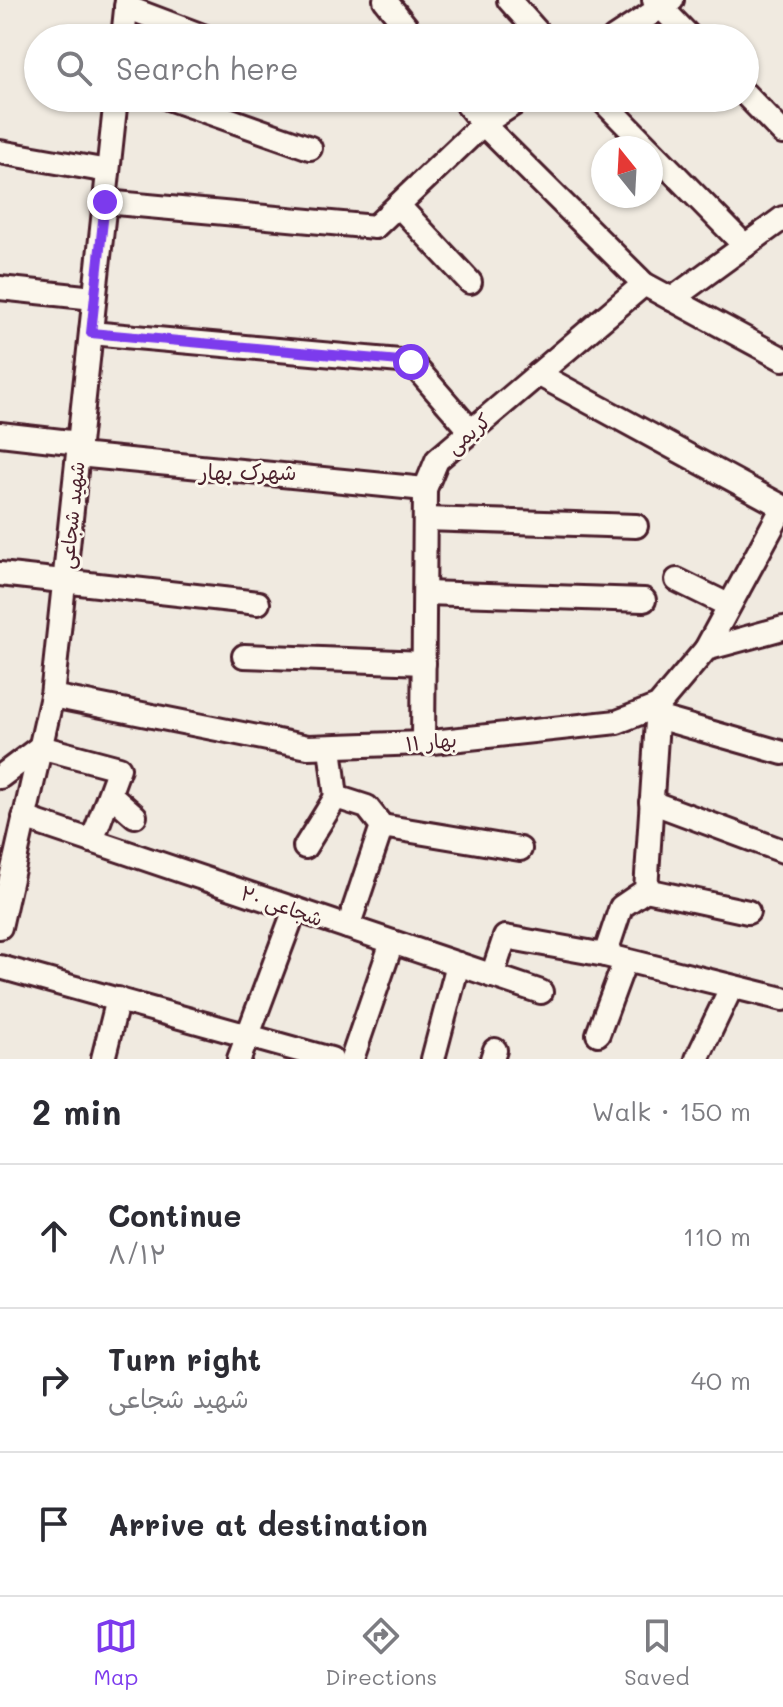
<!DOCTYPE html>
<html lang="en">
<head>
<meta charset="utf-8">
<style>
	body { margin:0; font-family:Mali,"Playpen Sans Arabic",sans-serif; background:#f7f7f7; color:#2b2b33 }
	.compass { position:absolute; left:591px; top:136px; width:72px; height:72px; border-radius:50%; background:#fff; box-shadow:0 2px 6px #0004; rotate:342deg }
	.stop { position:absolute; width:24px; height:24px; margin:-18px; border:6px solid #7c3aed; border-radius:50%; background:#fff }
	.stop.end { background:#7c3aed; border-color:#fff; box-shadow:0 2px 8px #0008 }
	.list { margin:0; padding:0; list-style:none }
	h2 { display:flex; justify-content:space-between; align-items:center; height:104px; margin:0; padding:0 32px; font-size:34px }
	h2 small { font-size:26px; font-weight:400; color:#7c7c81 }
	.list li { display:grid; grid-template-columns:52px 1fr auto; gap:24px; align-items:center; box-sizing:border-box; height:144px; padding:0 32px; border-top:2px solid #e1e1e2 }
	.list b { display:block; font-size:30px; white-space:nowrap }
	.list p { margin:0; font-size:26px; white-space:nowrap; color:#7c7c81 }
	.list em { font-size:26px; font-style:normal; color:#7c7c81 }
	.icon { flex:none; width:44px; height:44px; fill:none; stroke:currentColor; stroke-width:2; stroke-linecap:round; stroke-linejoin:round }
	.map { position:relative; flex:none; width:783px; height:1059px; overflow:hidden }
	.search { position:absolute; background:#fff; box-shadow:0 2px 6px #0004; left:24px; right:24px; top:24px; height:88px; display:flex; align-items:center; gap:20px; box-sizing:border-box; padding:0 28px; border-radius:44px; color:#7c7c81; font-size:30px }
	.sheet { height:536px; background:#fff }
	nav { display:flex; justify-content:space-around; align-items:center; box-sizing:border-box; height:112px; border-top:2px solid #e1e1e2; background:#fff; font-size:22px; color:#7c7c81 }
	nav a { display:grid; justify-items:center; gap:4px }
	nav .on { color:#7c3aed }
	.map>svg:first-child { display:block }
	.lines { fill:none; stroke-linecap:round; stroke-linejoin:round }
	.minor-casing { stroke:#4a1f2b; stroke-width:28 }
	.minor { stroke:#fbf7ec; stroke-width:22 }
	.route { stroke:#7c3aed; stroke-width:10 }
	.labels { text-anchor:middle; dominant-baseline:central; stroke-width:6; stroke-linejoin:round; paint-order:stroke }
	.street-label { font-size:20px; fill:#4a1f2b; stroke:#fbf7ec }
	.neighbourhood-label { font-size:22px; fill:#4a1f2b; stroke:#fbf7ec }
</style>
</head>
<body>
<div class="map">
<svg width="783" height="1059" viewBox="0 0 783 1059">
	<rect width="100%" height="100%" fill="#f0eae0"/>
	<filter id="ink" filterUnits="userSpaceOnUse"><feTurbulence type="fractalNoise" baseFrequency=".0125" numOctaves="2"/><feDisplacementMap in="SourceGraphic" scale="16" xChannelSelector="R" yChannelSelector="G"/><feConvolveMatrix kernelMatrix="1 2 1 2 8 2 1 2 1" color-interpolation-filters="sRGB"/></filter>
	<g filter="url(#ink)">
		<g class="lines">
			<defs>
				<g id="minor">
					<path d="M385,0L415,38"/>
					<path d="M509,0L543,38"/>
					<path d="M654,0L691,38"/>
					<path d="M126,7L208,38"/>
					<path d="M123,38L127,0"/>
					<path d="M614,38L672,0"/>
					<path d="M745,94L783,133"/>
					<path d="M168,98L310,148"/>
					<path d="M462,98L483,124L644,284L783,359"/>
					<path d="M600,98L649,148"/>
					<path d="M651,150L745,246"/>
					<path d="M0,152L108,171"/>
					<path d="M105,202L375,227L483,124L523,98"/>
					<path d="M398,205L470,282"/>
					<path d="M0,288L94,298"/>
					<path d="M672,299L783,218"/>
					<path d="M91,333L411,362L471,431"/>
					<path d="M538,374L783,507L706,649"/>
					<path d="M0,434L79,443"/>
					<path d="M78,455L425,489"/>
					<path d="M425,519L636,526"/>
					<path d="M0,574L258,603"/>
					<path d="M677,580L728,605"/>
					<path d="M425,593L644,600"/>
					<path d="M244,656L424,663"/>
					<path d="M52,696L308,747L423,743L617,722L658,706L706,649L783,628"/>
					<path d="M657,717L783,753"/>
					<path d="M423,743L425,489L437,460L644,284"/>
					<path d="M40,747L119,768L92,841"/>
					<path d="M330,747L336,797L367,807L382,826L348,927"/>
					<path d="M0,777L40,747"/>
					<path d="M110,794L135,816"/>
					<path d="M651,802L783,851"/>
					<path d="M24,818L541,992"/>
					<path d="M382,826L520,849"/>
					<path d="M305,847L336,797"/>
					<path d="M646,890L748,912"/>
					<path d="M0,927L52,696L116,98"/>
					<path d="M605,955L621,907L646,890L658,706"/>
					<path d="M0,967L331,1059"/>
					<path d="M492,976L505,937L605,955L783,999"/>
					<path d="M598,1034L625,961"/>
					<path d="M103,1059L118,999"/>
					<path d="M239,1059L295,909"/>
					<path d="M352,1059L392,942"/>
					<path d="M433,1059L458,964"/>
					<path d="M492,1059L495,1050"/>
					<path d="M697,1059L731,988"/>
				</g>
			</defs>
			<!-- minor casing -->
			<use href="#minor" class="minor-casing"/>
			<!-- minor -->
			<use href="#minor" class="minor"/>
		</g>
	</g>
	<g class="lines" filter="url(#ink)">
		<!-- route -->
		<path class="route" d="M105,202L91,333L411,362"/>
	</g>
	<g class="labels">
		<!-- street labels -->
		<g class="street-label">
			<text transform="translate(468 433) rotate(-40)">کریمی</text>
			<text transform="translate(71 515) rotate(-84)">شهید شجاعی</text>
			<text transform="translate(431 741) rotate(-5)">بهار ۱۱</text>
			<text transform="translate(282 905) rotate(19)">شجاعی ۲۰</text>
		</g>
		<!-- neighbourhood labels -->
		<g class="neighbourhood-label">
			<text x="248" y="471">شهرک بهار</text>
		</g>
	</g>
</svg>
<svg class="compass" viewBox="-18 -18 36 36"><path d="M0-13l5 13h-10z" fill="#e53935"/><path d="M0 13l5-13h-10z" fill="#7c7c81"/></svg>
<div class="stop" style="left:411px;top:362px"></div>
<div class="stop end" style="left:105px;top:202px"></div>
<div class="search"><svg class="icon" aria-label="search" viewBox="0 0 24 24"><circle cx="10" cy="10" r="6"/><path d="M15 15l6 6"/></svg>Search here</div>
</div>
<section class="sheet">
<h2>2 min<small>Walk · 150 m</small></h2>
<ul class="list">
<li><svg class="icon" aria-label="ahead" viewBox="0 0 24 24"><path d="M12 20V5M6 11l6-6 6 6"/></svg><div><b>Continue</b><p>۸/۱۲</p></div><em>110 m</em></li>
<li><svg class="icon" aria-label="right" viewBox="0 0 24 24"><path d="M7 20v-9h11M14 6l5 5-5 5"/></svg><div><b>Turn right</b><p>شهید شجاعی</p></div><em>40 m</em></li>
<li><svg class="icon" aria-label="arrive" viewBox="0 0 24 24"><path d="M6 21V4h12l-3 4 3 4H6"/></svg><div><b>Arrive at destination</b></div></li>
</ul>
</section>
<nav>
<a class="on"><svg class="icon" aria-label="map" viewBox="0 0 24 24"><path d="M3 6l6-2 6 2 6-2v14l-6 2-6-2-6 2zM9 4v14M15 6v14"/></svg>Map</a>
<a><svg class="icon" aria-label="directions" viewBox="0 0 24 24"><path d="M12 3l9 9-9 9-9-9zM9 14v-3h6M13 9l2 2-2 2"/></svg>Directions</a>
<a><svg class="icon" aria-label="saved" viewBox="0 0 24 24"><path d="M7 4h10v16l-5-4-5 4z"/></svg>Saved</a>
</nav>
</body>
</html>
